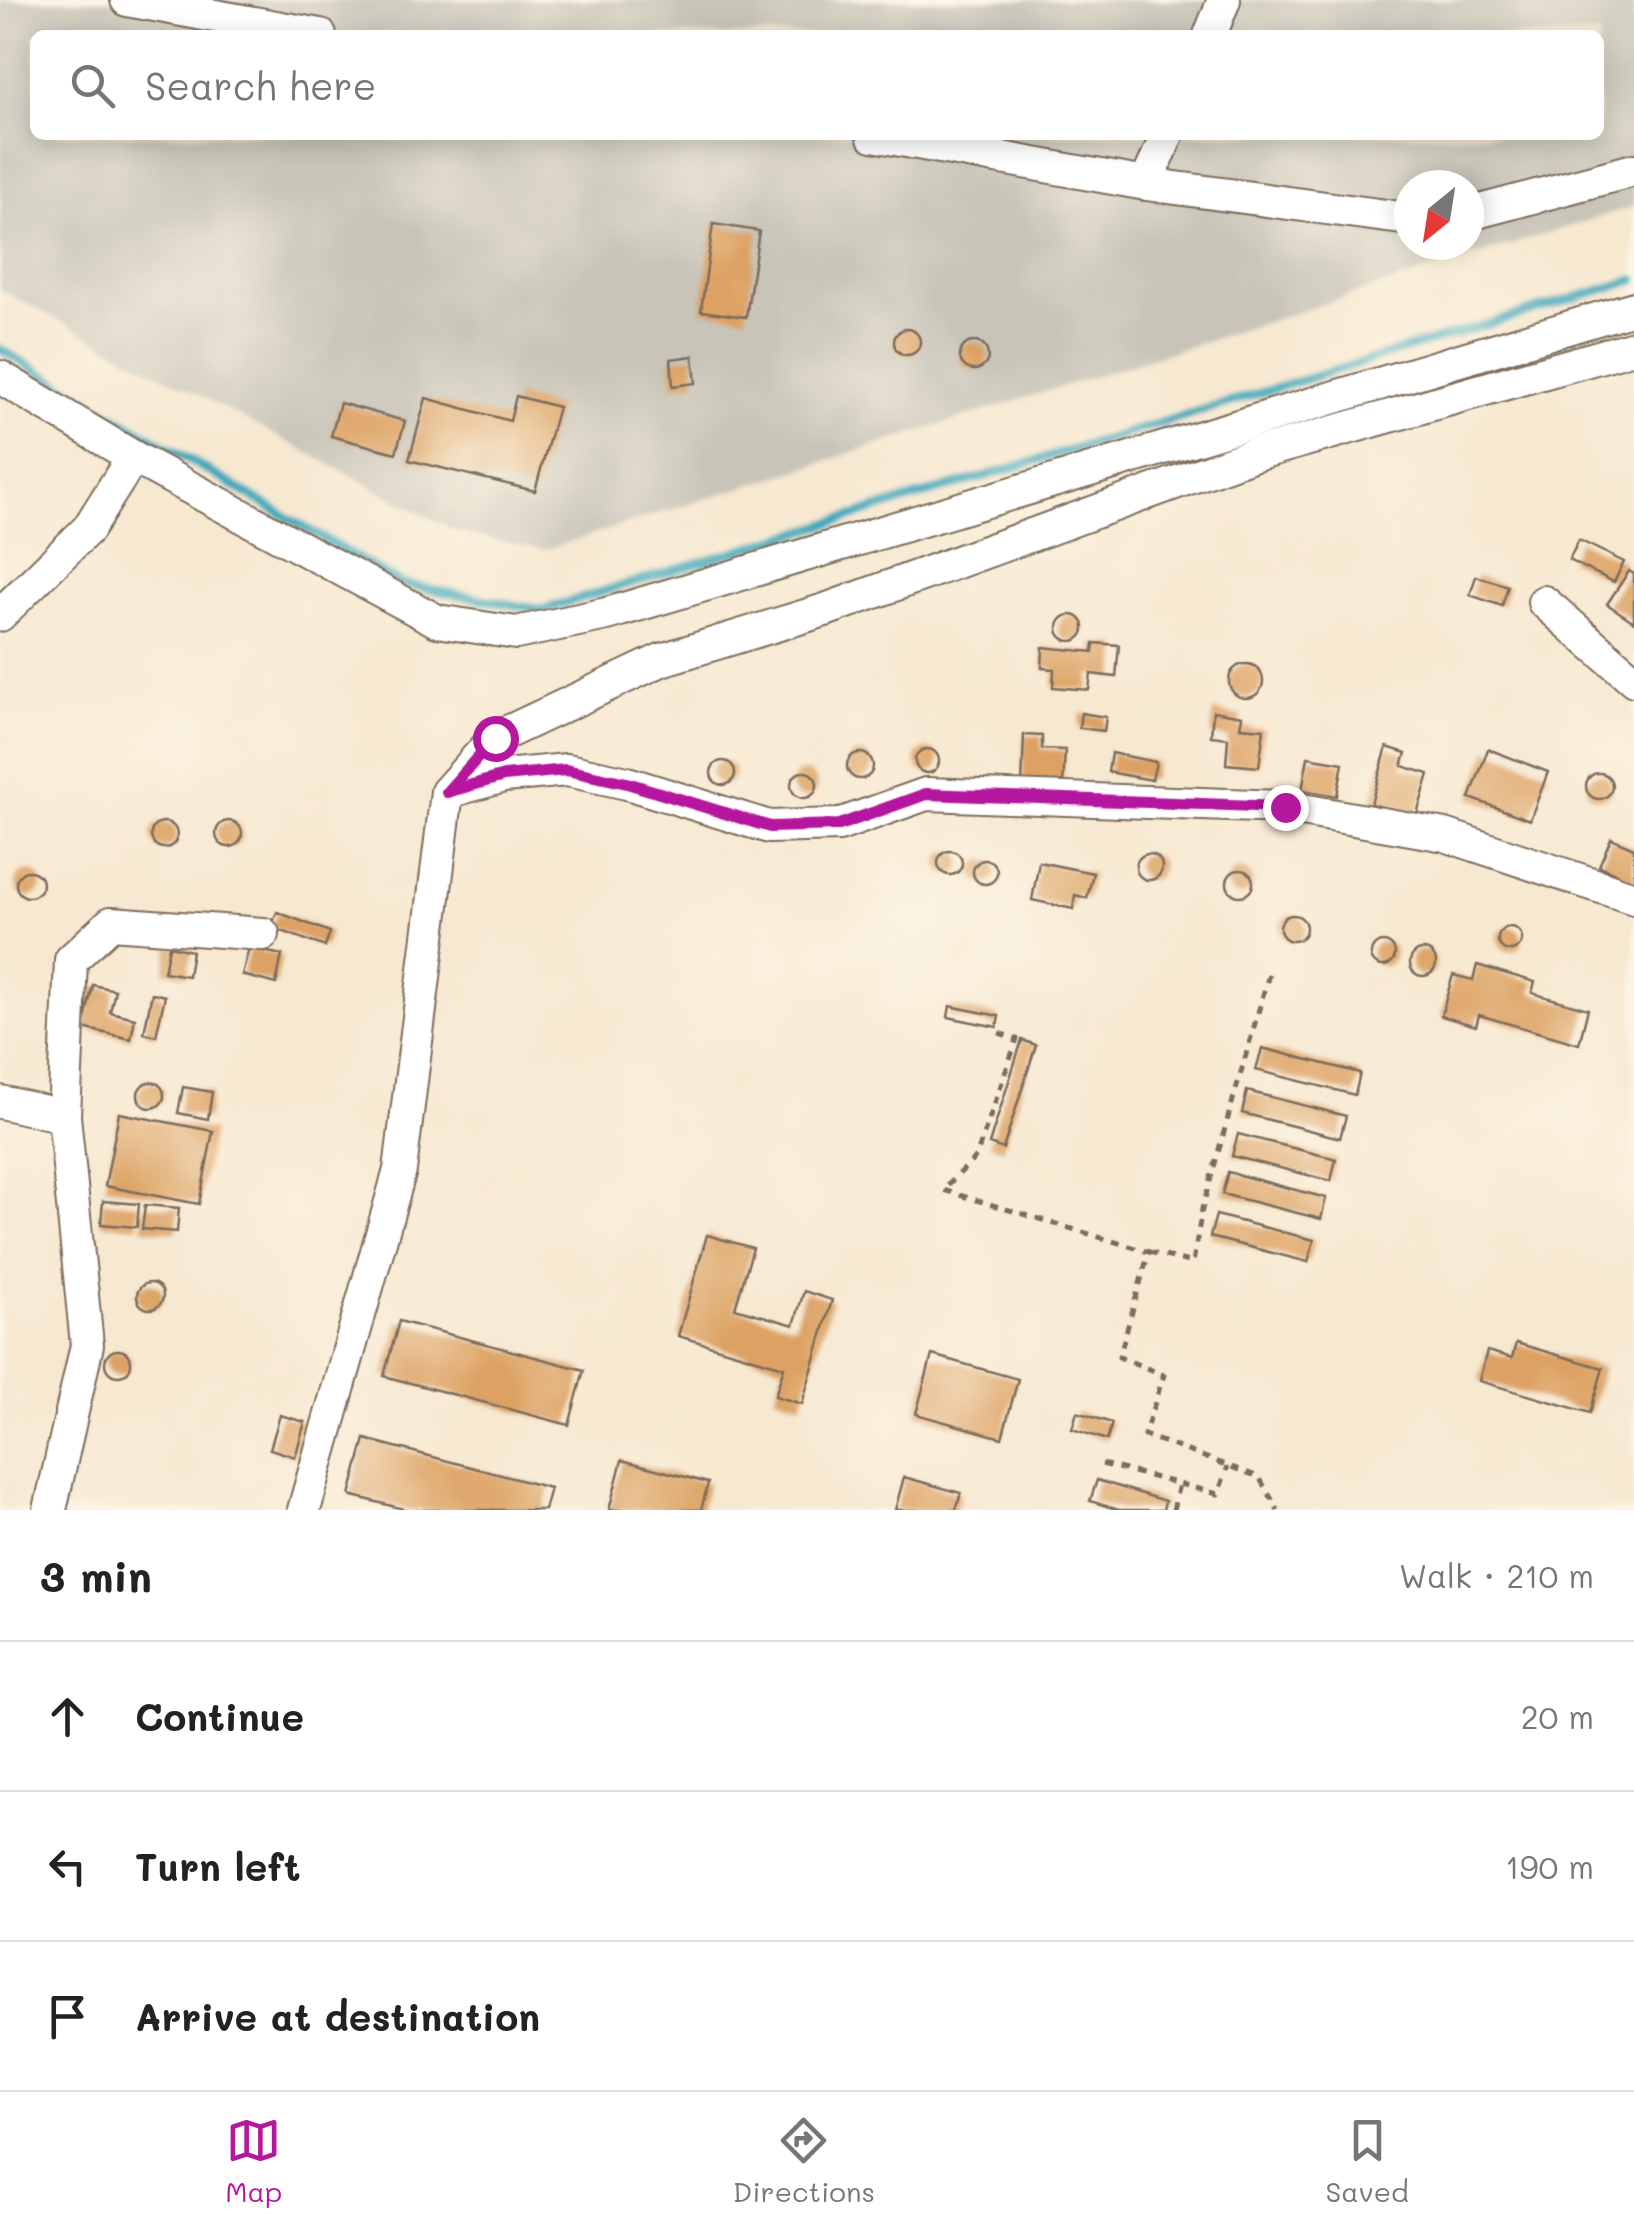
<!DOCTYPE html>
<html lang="en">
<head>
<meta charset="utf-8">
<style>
	body { margin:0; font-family:Mali,sans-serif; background:#f6f6f6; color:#222 }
	.compass { position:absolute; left:1394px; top:170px; width:90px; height:90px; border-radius:50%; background:#fff; box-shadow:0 5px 25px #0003; rotate:210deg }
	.stop { position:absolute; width:30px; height:30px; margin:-22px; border:8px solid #b5179e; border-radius:50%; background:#fff }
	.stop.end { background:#b5179e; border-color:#fff; box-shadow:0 2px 10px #0008 }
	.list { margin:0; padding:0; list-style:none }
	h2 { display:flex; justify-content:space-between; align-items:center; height:130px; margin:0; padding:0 40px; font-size:42px }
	h2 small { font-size:32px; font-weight:400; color:#767676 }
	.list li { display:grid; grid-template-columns:65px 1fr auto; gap:30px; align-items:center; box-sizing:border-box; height:150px; padding:0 40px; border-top:2px solid #e0e0e0 }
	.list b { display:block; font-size:38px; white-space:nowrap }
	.list em { font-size:32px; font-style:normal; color:#767676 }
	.icon { flex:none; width:55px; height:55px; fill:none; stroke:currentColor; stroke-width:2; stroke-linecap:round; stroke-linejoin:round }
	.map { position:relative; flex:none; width:1634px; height:1510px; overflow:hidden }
	.search { position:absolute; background:#fff; box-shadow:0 5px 25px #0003; left:30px; right:30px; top:30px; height:110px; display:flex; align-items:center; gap:25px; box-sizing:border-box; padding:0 35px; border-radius:15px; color:#767676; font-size:38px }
	.sheet { height:580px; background:#fff }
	nav { display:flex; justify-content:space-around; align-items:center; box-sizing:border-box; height:140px; border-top:2px solid #e0e0e0; background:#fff; font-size:28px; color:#767676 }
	nav a { display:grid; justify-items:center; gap:5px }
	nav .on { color:#b5179e }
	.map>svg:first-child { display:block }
	.industrial { fill:#c8c4b8; fill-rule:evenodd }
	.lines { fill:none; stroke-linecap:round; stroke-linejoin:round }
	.stream { stroke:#3ca9bc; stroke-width:9 }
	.building { fill:#dda264 }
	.street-casing { stroke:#7d6c5c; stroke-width:36 }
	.path { stroke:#7d6c5c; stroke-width:5; stroke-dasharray:8 8; stroke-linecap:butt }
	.street { stroke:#fff; stroke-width:32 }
	.route { stroke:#b5179e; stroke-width:12 }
</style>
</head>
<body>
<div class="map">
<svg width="1634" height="1510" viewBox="0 0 1634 1510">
	<rect width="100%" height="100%" fill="#fcf5e5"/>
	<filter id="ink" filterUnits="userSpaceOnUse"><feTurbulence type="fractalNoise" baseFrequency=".01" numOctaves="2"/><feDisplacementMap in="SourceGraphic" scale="20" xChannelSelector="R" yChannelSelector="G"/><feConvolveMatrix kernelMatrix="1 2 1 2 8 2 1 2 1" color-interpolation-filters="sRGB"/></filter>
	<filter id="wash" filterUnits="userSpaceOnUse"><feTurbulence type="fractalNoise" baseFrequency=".0048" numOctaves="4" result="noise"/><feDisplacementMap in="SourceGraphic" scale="40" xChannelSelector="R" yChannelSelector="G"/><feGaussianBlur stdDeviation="2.25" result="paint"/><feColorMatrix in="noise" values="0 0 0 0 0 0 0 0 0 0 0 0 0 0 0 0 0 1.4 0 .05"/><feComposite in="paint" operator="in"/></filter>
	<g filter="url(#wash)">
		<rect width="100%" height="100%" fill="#f7e8d0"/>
		<!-- industrial -->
		<path class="industrial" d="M0,0H1634V206L544,550L457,532L0,289ZM35,35H1599V135H35ZM1409,185H1469V245H1409Z"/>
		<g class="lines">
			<!-- stream -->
			<path class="stream" d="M0,349L401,584L542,610L1634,280"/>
		</g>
		<g id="blocks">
			<!-- building -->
			<g class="building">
				<path d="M713,224L759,231L746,317L701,311Z"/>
				<circle cx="907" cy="342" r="13"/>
				<circle cx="974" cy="356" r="14"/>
				<path d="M693,356L696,383L673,386L671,359Z"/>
				<path d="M516,396L558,407L535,491L409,460L426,398L510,421Z"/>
				<path d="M340,403L405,421L396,453L331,436Z"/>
				<path d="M1579,540L1624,562L1614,582L1569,560Z"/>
				<path d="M1629,571L1634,574V622L1607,604Z"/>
				<path d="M1476,576L1508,586L1502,606L1470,595Z"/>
				<circle cx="1071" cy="628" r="13"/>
				<path d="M1094,643L1119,645L1116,677L1091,674L1089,690L1053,687L1054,669L1042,668L1043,647L1093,652Z"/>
				<circle cx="1246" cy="681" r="17"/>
				<path d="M1213,711L1242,716L1240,727L1264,729L1259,767L1226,764L1228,738L1211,736Z"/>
				<path d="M1081,713L1106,717L1104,731L1079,728Z"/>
				<path d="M1024,735L1042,736V749L1065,750L1063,786L1022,784Z"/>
				<path d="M1387,747L1406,753L1402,766L1429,774L1416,817L1371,804Z"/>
				<circle cx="927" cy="761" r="12"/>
				<path d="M1488,749L1548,772L1530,820L1470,798Z"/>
				<path d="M1111,753L1156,762L1152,780L1108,772Z"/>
				<circle cx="860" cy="766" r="13"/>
				<path d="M1308,757L1343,763L1337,796L1302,790Z"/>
				<circle cx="723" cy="773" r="12"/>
				<circle cx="804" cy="785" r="13"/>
				<circle cx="1599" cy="786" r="13"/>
				<circle cx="229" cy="834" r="13"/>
				<circle cx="164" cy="835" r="13"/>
				<path d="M1611,838L1634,848V882L1599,866Z"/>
				<circle cx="950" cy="863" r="12"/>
				<circle cx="1149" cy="867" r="13"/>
				<circle cx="985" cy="872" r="12"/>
				<path d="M1039,862L1093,873L1087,898L1075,895L1073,909L1032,900Z"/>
				<circle cx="1240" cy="883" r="13"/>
				<circle cx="29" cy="884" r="13"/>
				<path d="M277,912L330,932L325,947L271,927Z"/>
				<circle cx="1293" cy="928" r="13"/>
				<circle cx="1510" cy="939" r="12"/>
				<circle cx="1383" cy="954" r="12"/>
				<path d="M169,946L192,951L188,976L164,972Z"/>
				<path d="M249,948L282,955L276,984L242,975Z"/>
				<circle cx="1423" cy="963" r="13"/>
				<path d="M1477,965L1535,982L1532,993L1588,1009L1579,1044L1479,1015L1476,1026L1441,1016L1453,975L1473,980Z"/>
				<path d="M93,985L115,990L110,1012L135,1018L131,1039L83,1028Z"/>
				<path d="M152,993L165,996L156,1036L144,1033Z"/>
				<path d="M950,1006L999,1016L997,1027L948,1017Z"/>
				<path d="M1022,1040L1036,1045L1003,1149L989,1144Z"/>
				<path d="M1262,1048L1360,1073L1355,1095L1256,1070Z"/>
				<circle cx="151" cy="1095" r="13"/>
				<path d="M183,1087L212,1092L208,1119L178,1113Z"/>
				<path d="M1247,1091L1346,1116L1340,1138L1242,1113Z"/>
				<path d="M119,1113L213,1131L199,1204L105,1186Z"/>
				<path d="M1238,1134L1336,1159L1331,1181L1232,1156Z"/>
				<path d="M1228,1172L1326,1198L1321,1219L1222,1194Z"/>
				<path d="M103,1201L139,1204L137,1227L101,1224Z"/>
				<path d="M145,1205L179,1208L177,1232L142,1229Z"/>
				<path d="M1216,1215L1314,1240L1308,1262L1210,1237Z"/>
				<path d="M707,1235L753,1248L735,1308L794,1325L804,1291L832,1300L802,1404L775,1396L784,1367L678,1336Z"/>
				<circle cx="150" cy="1296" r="13"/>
				<path d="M399,1321L584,1370L569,1425L384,1376Z"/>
				<path d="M1516,1343L1603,1368L1590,1413L1479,1381L1487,1351L1512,1358Z"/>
				<circle cx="118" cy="1363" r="13"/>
				<path d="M932,1355L1018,1379L1002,1438L916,1414Z"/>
				<path d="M1077,1412L1112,1423L1107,1440L1072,1429Z"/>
				<path d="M280,1415L305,1422L295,1457L270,1449Z"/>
				<path d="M365,1439L550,1488L544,1510H407L350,1495Z"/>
				<path d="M622,1460L708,1483L701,1510H609Z"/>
				<path d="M904,1477L961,1493L956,1510H895Z"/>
				<path d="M1097,1480L1165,1501L1163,1510H1119L1090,1501Z"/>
			</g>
		</g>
	</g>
	<g filter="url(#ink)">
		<use href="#blocks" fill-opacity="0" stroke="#7d6c5c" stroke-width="2.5"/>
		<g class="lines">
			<defs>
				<g id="street">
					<path d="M127,0L320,35"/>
					<path d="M1210,35L1224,0"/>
					<path d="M873,135L1146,184L1409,219"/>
					<path d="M1146,184L1167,135"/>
					<path d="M1469,214L1634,170"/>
					<path d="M0,377L133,457L437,621L516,633L607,614L1634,308"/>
					<path d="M1544,602L1634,680"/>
					<path d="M0,615L88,529L133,457"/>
					<path d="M447,792L495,738L661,660L825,610L1252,455L1634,347"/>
					<path d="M0,1102L64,1116"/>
					<path d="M50,1510L87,1345L64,1116L71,960L111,923L263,934"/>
					<path d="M304,1510L400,1170L447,792L504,776L567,770L627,783L769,827L839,825L926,794L1285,807L1445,835L1634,898"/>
				</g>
			</defs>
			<!-- street casing -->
			<use href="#street" class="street-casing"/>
			<!-- path -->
			<g class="path">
				<path d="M999,1033L1017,1039L976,1157L943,1190L1149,1252L1119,1357L1164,1375L1144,1435L1259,1477L1278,1510"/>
				<path d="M1149,1252L1193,1263L1202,1209L1269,974"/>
				<path d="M1102,1464L1218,1494L1228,1466"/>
				<path d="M1173,1510L1179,1484"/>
			</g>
			<!-- street -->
			<use href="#street" class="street"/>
		</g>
	</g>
	<g class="lines" filter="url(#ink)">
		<!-- route -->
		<path class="route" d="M495,738L447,792L504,776L566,770L627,783L770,827L839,825L926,794L1285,807"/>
	</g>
</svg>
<svg class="compass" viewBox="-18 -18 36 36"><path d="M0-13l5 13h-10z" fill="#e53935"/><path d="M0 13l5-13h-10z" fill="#767676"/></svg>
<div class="stop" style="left:495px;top:738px"></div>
<div class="stop end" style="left:1285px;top:807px"></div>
<div class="search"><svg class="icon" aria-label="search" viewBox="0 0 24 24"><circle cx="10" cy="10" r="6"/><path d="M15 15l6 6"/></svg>Search here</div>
</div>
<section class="sheet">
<h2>3 min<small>Walk · 210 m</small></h2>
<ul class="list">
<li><svg class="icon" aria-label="ahead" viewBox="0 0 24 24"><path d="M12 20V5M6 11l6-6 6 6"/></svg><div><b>Continue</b></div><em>20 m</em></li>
<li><svg class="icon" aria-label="left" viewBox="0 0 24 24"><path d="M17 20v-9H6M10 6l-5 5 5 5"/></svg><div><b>Turn left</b></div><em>190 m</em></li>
<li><svg class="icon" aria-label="arrive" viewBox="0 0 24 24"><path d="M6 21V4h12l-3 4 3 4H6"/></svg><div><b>Arrive at destination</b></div></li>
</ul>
</section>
<nav>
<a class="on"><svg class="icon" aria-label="map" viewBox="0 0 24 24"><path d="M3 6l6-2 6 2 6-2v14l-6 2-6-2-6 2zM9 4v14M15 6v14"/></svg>Map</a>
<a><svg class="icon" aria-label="directions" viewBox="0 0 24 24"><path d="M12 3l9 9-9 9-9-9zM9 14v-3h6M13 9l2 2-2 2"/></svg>Directions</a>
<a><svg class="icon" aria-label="saved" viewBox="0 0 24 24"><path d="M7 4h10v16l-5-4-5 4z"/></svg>Saved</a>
</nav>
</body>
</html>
